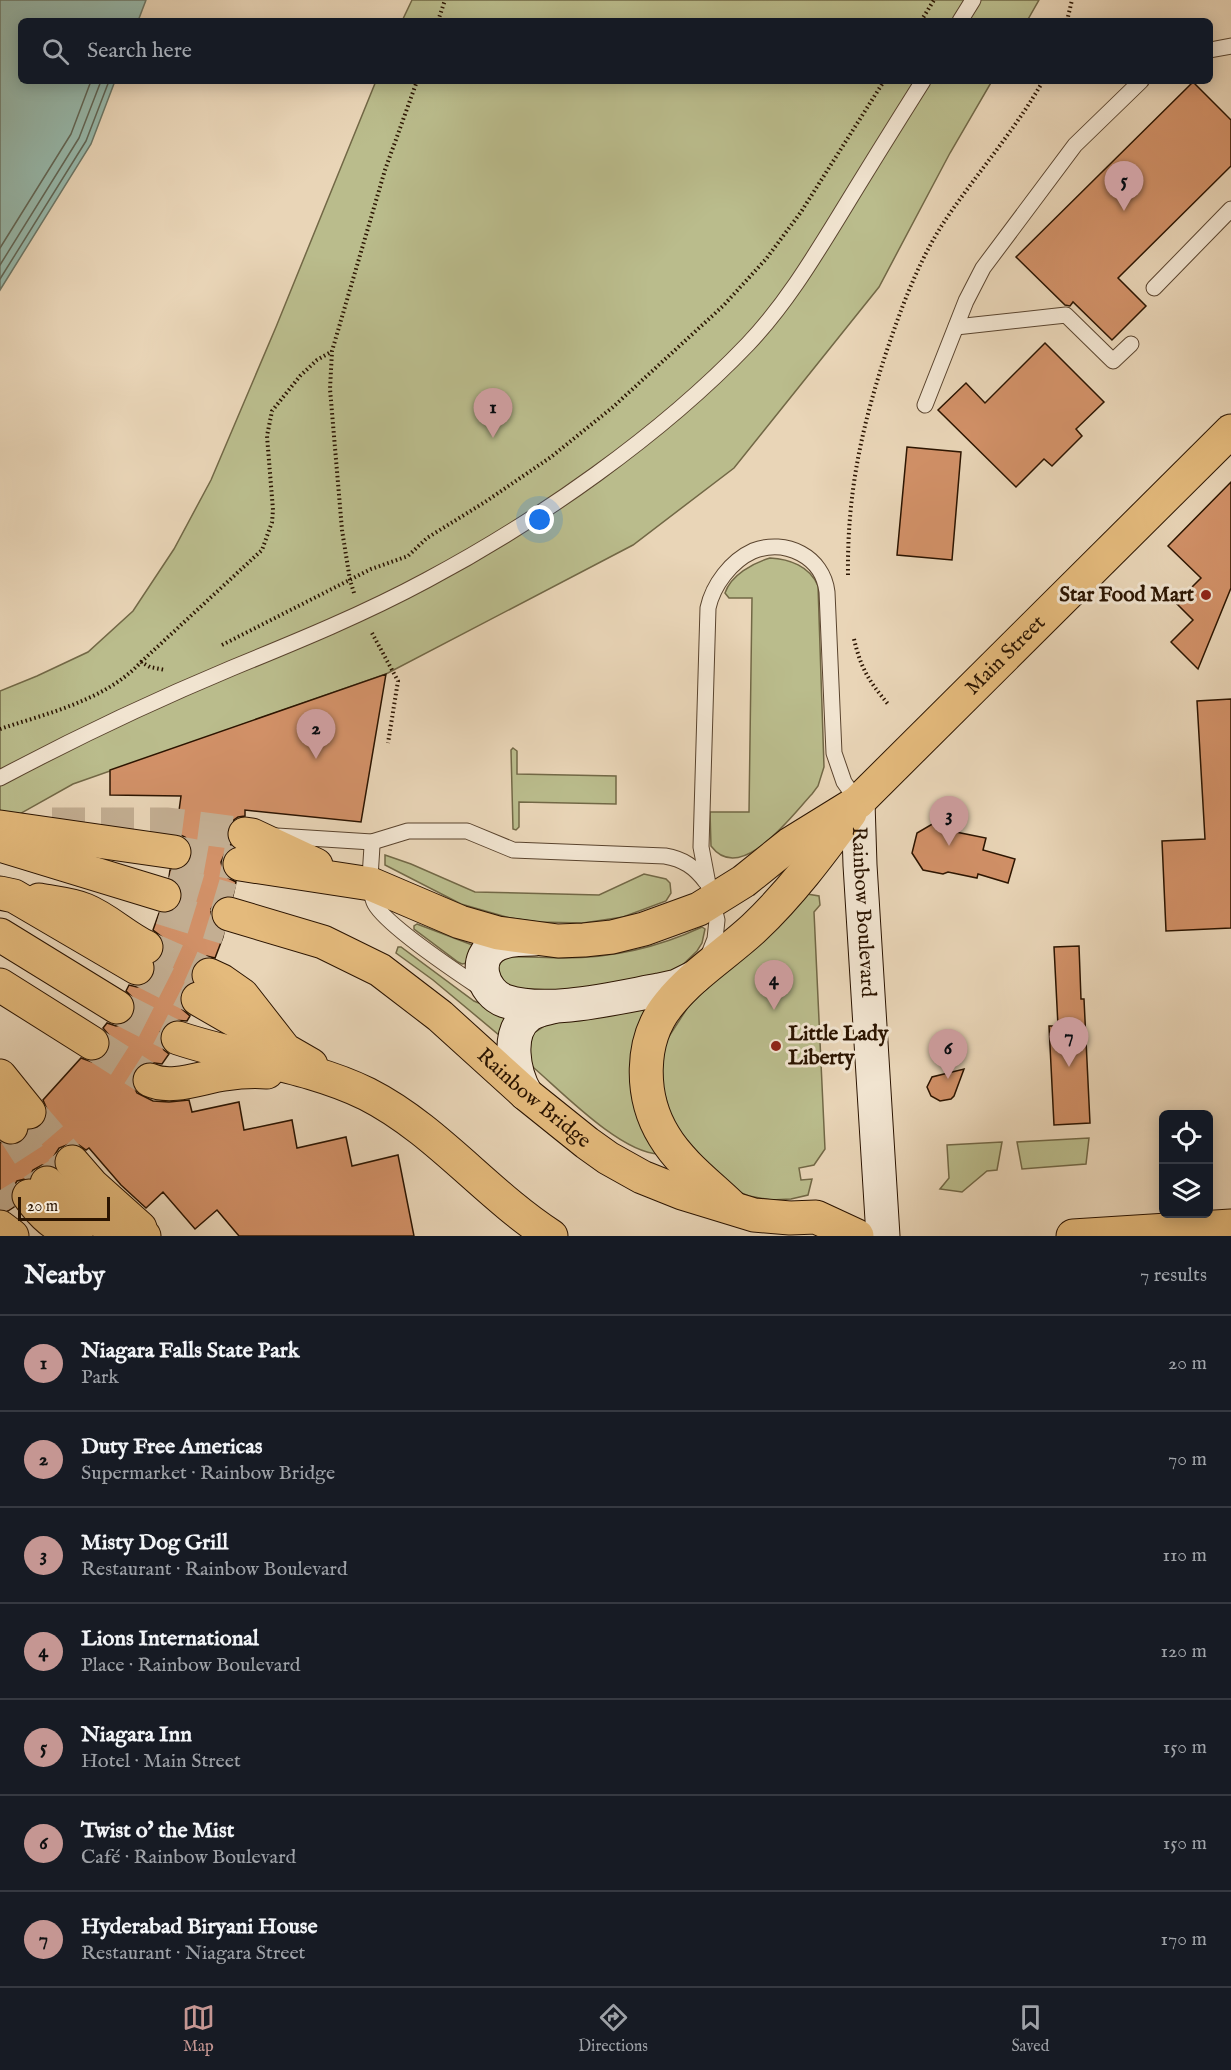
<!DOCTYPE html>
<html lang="en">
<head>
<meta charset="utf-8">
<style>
	body { margin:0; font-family:"IM FELL English",serif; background:#20242c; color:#f1f3f6 }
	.controls { position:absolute; right:18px; bottom:18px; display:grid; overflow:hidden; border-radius:9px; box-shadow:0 3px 15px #0003 }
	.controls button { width:54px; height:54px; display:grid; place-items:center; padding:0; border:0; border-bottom:2px solid #363941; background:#171b24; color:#f1f3f6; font:30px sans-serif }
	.scale { position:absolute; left:18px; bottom:15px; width:92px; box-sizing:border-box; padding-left:6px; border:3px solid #2b1400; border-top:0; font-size:16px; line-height:21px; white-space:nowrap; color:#2b1400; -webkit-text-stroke:4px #f1e4d0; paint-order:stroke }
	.you { position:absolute; left:540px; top:520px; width:21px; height:21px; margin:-15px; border:4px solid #fff; border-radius:50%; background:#1a73e8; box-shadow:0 0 0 9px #1a73e833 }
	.badge { display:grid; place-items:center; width:39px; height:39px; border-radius:50%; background:#c59692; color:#111; font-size:20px; font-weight:700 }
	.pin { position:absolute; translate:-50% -50px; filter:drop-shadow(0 2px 3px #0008) }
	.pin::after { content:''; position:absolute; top:32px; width:21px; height:18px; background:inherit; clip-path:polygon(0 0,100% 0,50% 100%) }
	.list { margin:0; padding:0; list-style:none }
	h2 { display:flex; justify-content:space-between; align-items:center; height:78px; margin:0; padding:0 24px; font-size:26px }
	h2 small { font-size:20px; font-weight:400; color:#9ea1a6 }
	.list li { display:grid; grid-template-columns:39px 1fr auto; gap:18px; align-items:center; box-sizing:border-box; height:96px; padding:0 24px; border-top:2px solid #363941 }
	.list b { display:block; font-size:22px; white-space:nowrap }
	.list p { margin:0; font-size:20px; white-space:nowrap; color:#9ea1a6 }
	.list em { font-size:20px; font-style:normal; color:#9ea1a6 }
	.icon { flex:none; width:33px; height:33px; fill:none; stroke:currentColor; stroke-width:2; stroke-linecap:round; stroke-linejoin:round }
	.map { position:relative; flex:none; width:1231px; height:1236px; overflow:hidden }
	.search { position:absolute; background:#171b24; box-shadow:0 3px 15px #0003; left:18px; right:18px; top:18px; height:66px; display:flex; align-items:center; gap:15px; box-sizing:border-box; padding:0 21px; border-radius:9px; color:#9ea1a6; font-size:22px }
	.sheet { height:750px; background:#171b24 }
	nav { display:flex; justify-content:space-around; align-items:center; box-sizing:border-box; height:84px; border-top:2px solid #363941; background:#171b24; font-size:16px; color:#9ea1a6 }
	nav a { display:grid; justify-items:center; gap:3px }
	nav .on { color:#c59692 }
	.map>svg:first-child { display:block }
	.green { fill:#babc8c; stroke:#726846; stroke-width:1.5 }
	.water { fill:#97b9ac; stroke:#6c7767; stroke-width:1.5 }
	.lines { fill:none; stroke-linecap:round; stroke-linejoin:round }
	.shore { stroke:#616656; stroke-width:1.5 }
	.building { fill:#d29168; stroke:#2b1400; stroke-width:1.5 }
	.highway-tunnel { stroke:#c3ae92; stroke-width:33; stroke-dasharray:33 16; stroke-linecap:butt }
	.lane-casing { stroke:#5a442e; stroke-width:17 }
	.secondary-casing { stroke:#2b1400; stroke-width:35 }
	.primary-casing { stroke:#2b1400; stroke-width:35 }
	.highway-casing { stroke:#2b1400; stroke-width:35 }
	.path { stroke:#2b1400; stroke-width:4; stroke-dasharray:1.5 3; stroke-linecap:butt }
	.lane { stroke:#f1e4d0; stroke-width:15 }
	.secondary { stroke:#f1e4d0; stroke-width:33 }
	.primary { stroke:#e4ba7c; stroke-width:33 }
	.highway { stroke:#e4ba7c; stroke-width:33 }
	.poi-dot { fill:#8f2418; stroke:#f1e4d0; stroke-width:2 }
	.labels { text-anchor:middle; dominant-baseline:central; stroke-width:6; stroke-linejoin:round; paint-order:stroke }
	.poi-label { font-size:21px; font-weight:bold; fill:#2b1400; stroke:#f1e4d0; text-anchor:end }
	.street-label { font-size:21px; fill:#2b1400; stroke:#f1e4d0 }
</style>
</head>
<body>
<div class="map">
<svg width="1231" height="1236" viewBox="0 0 1231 1236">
	<rect width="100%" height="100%" fill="#e9d5b7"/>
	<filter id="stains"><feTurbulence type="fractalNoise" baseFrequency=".00333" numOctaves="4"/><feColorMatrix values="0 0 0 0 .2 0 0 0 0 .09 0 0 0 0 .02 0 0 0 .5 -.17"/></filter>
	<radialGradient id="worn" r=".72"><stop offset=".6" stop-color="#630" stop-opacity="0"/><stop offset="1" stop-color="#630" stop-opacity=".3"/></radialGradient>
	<!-- green -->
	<g class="green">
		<path d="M412,0H1039L1027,21H402Z"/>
		<path d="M376,81H992L950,153L879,287L734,468L633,545L386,674L73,784L0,825V691L37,676L88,652L133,611L174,549L211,480L276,327Z"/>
		<path d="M770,558C789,559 810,566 818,586L824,767L818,786L812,794C792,815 741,886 711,846L710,812H749L752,598H729L725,593C731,575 753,563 770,558Z"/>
		<path d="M513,748L517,751V774L616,776V804L519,802V827L516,830L513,829L511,750Z"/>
		<path d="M385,855L411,864L475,892L599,895L644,874L666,879L670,883L671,893L666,901L623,917L583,923L538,922L510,918L461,904L385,865Z"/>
		<path d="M807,894L819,896L820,905L814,912L825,1149L814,1165L799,1168L801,1180L812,1179L808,1195L791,1199L771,1200L749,1196L739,1192L709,1165L673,1124L659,1074L666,1041L688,1007L793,899Z"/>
		<path d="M417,924L475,946L467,963L462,964L458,962L414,929V926Z"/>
		<path d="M702,927L705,929L702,943L697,951L673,974L561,997L509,993L492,971L500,957C522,956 543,958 564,958C612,958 659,947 702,927Z"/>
		<path d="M398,947H401L474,1001L510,1016L503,1036L499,1035L433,980L396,953Z"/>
		<path d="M646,1006L659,1154C621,1153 563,1093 534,1068L529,1062L525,1047L535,1032L549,1023Z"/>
		<path d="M1089,1138L1086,1164L1022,1169L1017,1142Z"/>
		<path d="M1002,1142L997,1170L987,1171L962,1192L940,1189L949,1178L947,1145Z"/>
	</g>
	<!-- water -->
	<path class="water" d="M0,0H146L138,21H21V81H115L91,144L0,290Z"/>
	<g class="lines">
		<!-- shore -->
		<g class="shore">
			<path d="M0,248L71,134L91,81"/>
			<path d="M0,265L79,138L101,81"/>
			<path d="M0,279L86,141L109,81"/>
		</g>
	</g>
	<!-- building -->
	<g class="building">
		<path d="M1193,82L1231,120V166L1118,278L1146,306L1112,340L1073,302L1070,306L1065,305L1016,257Z"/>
		<path d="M1045,343L1104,402L1076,429L1082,436L1052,466L1044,459L1016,487L938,410L966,383L985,403Z"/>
		<path d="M907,447L961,452L952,560L897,555Z"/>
		<path d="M1231,482V588L1198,669L1171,642L1193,620L1176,603L1201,578L1168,546Z"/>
		<path d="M386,674L361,822L245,810V816L238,817L231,822L226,832L227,840L232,847L225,853L221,862L223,871L228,878L236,882L234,891L233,896H224L217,900L211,909V919L216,927L224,932L223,937L215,958L207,956L198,960L192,968L190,976L192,982L182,990L179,1000L182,1009L190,1016L187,1021L173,1020L166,1024L160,1032V1043L164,1050L169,1054L162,1064L147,1062L138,1066L132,1074V1083L137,1093L153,1101L169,1102L189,1100L192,1112L239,1102L244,1130L292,1120L297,1148L346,1137L352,1166L398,1155L414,1236H239L217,1210L195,1229L163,1192L146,1208L121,1185L89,1148L86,1150L79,1145L69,1144L59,1148L54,1156V1166L42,1165L33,1170L29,1178L17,1181L12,1189L10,1198L14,1207L8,1211L0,1209V1142L12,1146L22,1142L28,1136L29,1130L40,1127L46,1119L47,1109L43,1100L81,1058L92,1062L101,1059L107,1053L111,1043L109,1035L103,1028L107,1023L116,1026L125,1024L133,1016L136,1008L134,999L126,991L129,985L137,987L146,985L153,978L156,969L155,963L162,956L165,947L162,937L153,930L159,913H169L176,909L182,900V891L178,883L169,877L170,870H180L188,864L192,855L191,845L185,837L176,833L181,796L110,795V770Z"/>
		<path d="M1231,699V928L1166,931L1162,841L1205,839L1197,701Z"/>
		<path d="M934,823L953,827L956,832L986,838L983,850L1015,859L1008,883L978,874L977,878L948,872L943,874L923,870L912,853L917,833Z"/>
		<path d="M1079,946L1081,999H1084L1090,1123L1054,1125L1049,1026H1058L1054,947Z"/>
		<path d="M964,1069L954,1096L951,1099L940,1101L931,1096L927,1087L932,1077Z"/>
	</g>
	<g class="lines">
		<!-- highway-tunnel -->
		<g class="highway-tunnel">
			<path d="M52,824H168L245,834"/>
			<path d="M174,852L240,864"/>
			<path d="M168,881L232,900"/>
			<path d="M161,908L226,928"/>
			<path d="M146,947L209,975"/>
			<path d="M137,968L198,999"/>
			<path d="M117,1007L178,1038"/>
			<path d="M92,1043L150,1080"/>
			<path d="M29,1112L72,1162"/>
			<path d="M11,1127L47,1183"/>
			<path d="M0,1190L11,1208"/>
		</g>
		<defs>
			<g id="lane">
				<path d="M960,21L973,0"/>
				<path d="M1210,50L1231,46"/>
				<path d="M1154,288L1231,209"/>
				<path d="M956,327L1066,315L1113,361L1131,344"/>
				<path d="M925,405L966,301L983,268L1075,145L1141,81"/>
				<path d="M0,778C75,738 153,701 232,668C298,641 364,614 427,580C538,521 661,435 748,344C784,306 811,262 838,218C866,172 894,127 923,81"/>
				<path d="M277,836L372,842L408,831H467L513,850L665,856C683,859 695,867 706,882"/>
				<path d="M372,842C372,861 367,884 374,902C382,923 461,975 482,989"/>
				<path d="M707,959L715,939L717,920L708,884L701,847L708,608C713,585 731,561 753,551C786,538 823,557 827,592L834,753L844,782L858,802"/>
			</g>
			<g id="secondary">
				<path id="s1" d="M858,802L860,865L883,1236"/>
				<path d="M534,939C522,939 509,939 498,944C471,956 482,993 505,1001C547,1015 615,998 659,990L677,986L695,977"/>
				<path d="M526,1094C514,1073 505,1032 529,1015C536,1010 544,1009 552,1007"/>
			</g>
			<g id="primary">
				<path id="s2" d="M858,802L1231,431"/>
			</g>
			<g id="highway">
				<path d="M0,827L174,852"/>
				<path d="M245,834L252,835L316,865"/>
				<path d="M0,845L164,895"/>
				<path d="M240,864L371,884L460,922L498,933L558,941L584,940L612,937L644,929L699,909L744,881L790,844L858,802"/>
				<path d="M0,893L14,896L137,968"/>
				<path d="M39,900C54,903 71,904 85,910C107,919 125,937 146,947"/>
				<path id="s3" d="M229,914L323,942L380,970L440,1016L526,1094L587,1143L608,1158L642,1177L682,1193L754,1215L790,1218L816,1217L857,1236"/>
				<path d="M0,935L117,1007"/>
				<path d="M209,975L222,981L242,995L285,1050L311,1065"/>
				<path d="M0,985L92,1043"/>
				<path d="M198,999L269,1040"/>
				<path d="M178,1038C240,1059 308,1065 367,1094C436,1129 486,1194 551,1236"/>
				<path d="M0,1076L29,1112"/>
				<path d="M150,1080C172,1090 202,1077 225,1074C238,1072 253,1071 267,1072"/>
				<path d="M0,1111L11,1127"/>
				<path d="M72,1162L92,1185L140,1228"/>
				<path d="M47,1183L71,1207L84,1215L144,1236"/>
				<path d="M29,1196C44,1217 54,1224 76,1236"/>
				<path d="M730,1205C708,1184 680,1163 664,1136C640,1097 639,1040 669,1004C693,974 726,954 754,928C790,894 820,854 850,813"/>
				<path d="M0,1227L12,1236"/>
				<path d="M1073,1236L1231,1226"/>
			</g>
		</defs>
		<!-- lane casing -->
		<use href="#lane" class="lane-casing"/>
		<!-- secondary casing -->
		<use href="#secondary" class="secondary-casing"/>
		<!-- primary casing -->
		<use href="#primary" class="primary-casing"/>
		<!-- highway casing -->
		<use href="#highway" class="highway-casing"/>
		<!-- path -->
		<g class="path">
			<path d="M438,21L445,0"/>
			<path d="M921,21L934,0"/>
			<path d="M1067,21L1072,0"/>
			<path d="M848,575C847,492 862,425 888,347C903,303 920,258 946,219C978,172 1015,130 1043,81"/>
			<path d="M354,593L350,580L342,530L330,389L332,351L385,170L417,81"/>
			<path d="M372,633L398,681L388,743"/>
			<path d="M854,639C861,669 869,681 888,704"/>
			<path d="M222,645L371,569L408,556L427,538L485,502L551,457L613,407L723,306L766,259L801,212L884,81"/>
			<path d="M141,662L262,550L272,522L273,510L267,436L272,411L300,376L317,360L331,352"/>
			<path d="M0,729C48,713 106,700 141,662L150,667L165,670"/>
		</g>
		<!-- lane -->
		<use href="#lane" class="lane"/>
		<!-- secondary -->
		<use href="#secondary" class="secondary"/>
		<!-- primary -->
		<use href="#primary" class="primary"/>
		<!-- highway -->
		<use href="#highway" class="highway"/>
	</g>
	<!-- markers -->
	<g class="poi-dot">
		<circle cx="1206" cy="595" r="6"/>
		<circle cx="776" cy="1046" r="6"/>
	</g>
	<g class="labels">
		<!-- poi labels -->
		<g class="poi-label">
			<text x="1194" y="595">Star Food Mart</text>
			<text x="788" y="1034" text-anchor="start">Little Lady<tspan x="788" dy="24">Liberty</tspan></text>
		</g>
		<!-- street labels -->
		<g class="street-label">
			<text stroke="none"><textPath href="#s2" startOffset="208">Main Street</textPath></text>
			<text stroke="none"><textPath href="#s1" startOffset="110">Rainbow Boulevard</textPath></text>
			<text stroke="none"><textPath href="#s3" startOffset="362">Rainbow Bridge</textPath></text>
		</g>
	</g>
	<rect width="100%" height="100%" filter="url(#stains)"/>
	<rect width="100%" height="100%" fill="url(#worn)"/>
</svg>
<div class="controls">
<button><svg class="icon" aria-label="locate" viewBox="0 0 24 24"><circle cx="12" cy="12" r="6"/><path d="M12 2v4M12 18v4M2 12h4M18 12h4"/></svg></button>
<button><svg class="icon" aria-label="layers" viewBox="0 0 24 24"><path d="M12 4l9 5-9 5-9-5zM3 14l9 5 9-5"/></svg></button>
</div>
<div class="scale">20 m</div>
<div class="you"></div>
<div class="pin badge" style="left:493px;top:438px">1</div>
<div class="pin badge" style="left:316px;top:759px">2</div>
<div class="pin badge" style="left:949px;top:846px">3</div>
<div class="pin badge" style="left:774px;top:1010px">4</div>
<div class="pin badge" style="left:1124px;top:211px">5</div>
<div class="pin badge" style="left:948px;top:1079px">6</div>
<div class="pin badge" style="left:1069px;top:1067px">7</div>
<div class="search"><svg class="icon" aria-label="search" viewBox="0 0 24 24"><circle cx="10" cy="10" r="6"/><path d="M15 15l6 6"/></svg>Search here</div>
</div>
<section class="sheet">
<h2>Nearby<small>7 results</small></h2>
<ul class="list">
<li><span class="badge">1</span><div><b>Niagara Falls State Park</b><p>Park</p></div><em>20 m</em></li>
<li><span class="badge">2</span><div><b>Duty Free Americas</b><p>Supermarket · Rainbow Bridge</p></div><em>70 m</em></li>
<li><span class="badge">3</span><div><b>Misty Dog Grill</b><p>Restaurant · Rainbow Boulevard</p></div><em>110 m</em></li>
<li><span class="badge">4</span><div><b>Lions International</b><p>Place · Rainbow Boulevard</p></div><em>120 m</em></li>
<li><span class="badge">5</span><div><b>Niagara Inn</b><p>Hotel · Main Street</p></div><em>150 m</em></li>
<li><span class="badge">6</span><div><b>Twist o' the Mist</b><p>Café · Rainbow Boulevard</p></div><em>150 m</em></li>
<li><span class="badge">7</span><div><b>Hyderabad Biryani House</b><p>Restaurant · Niagara Street</p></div><em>170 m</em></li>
</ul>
</section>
<nav>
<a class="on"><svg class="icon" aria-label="map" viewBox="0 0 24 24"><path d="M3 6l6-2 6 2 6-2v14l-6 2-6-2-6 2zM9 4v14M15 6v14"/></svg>Map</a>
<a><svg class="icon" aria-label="directions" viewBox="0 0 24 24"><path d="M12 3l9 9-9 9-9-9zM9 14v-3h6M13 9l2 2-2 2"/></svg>Directions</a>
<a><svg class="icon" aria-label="saved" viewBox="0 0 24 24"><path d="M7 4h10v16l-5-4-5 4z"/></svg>Saved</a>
</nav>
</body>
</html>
